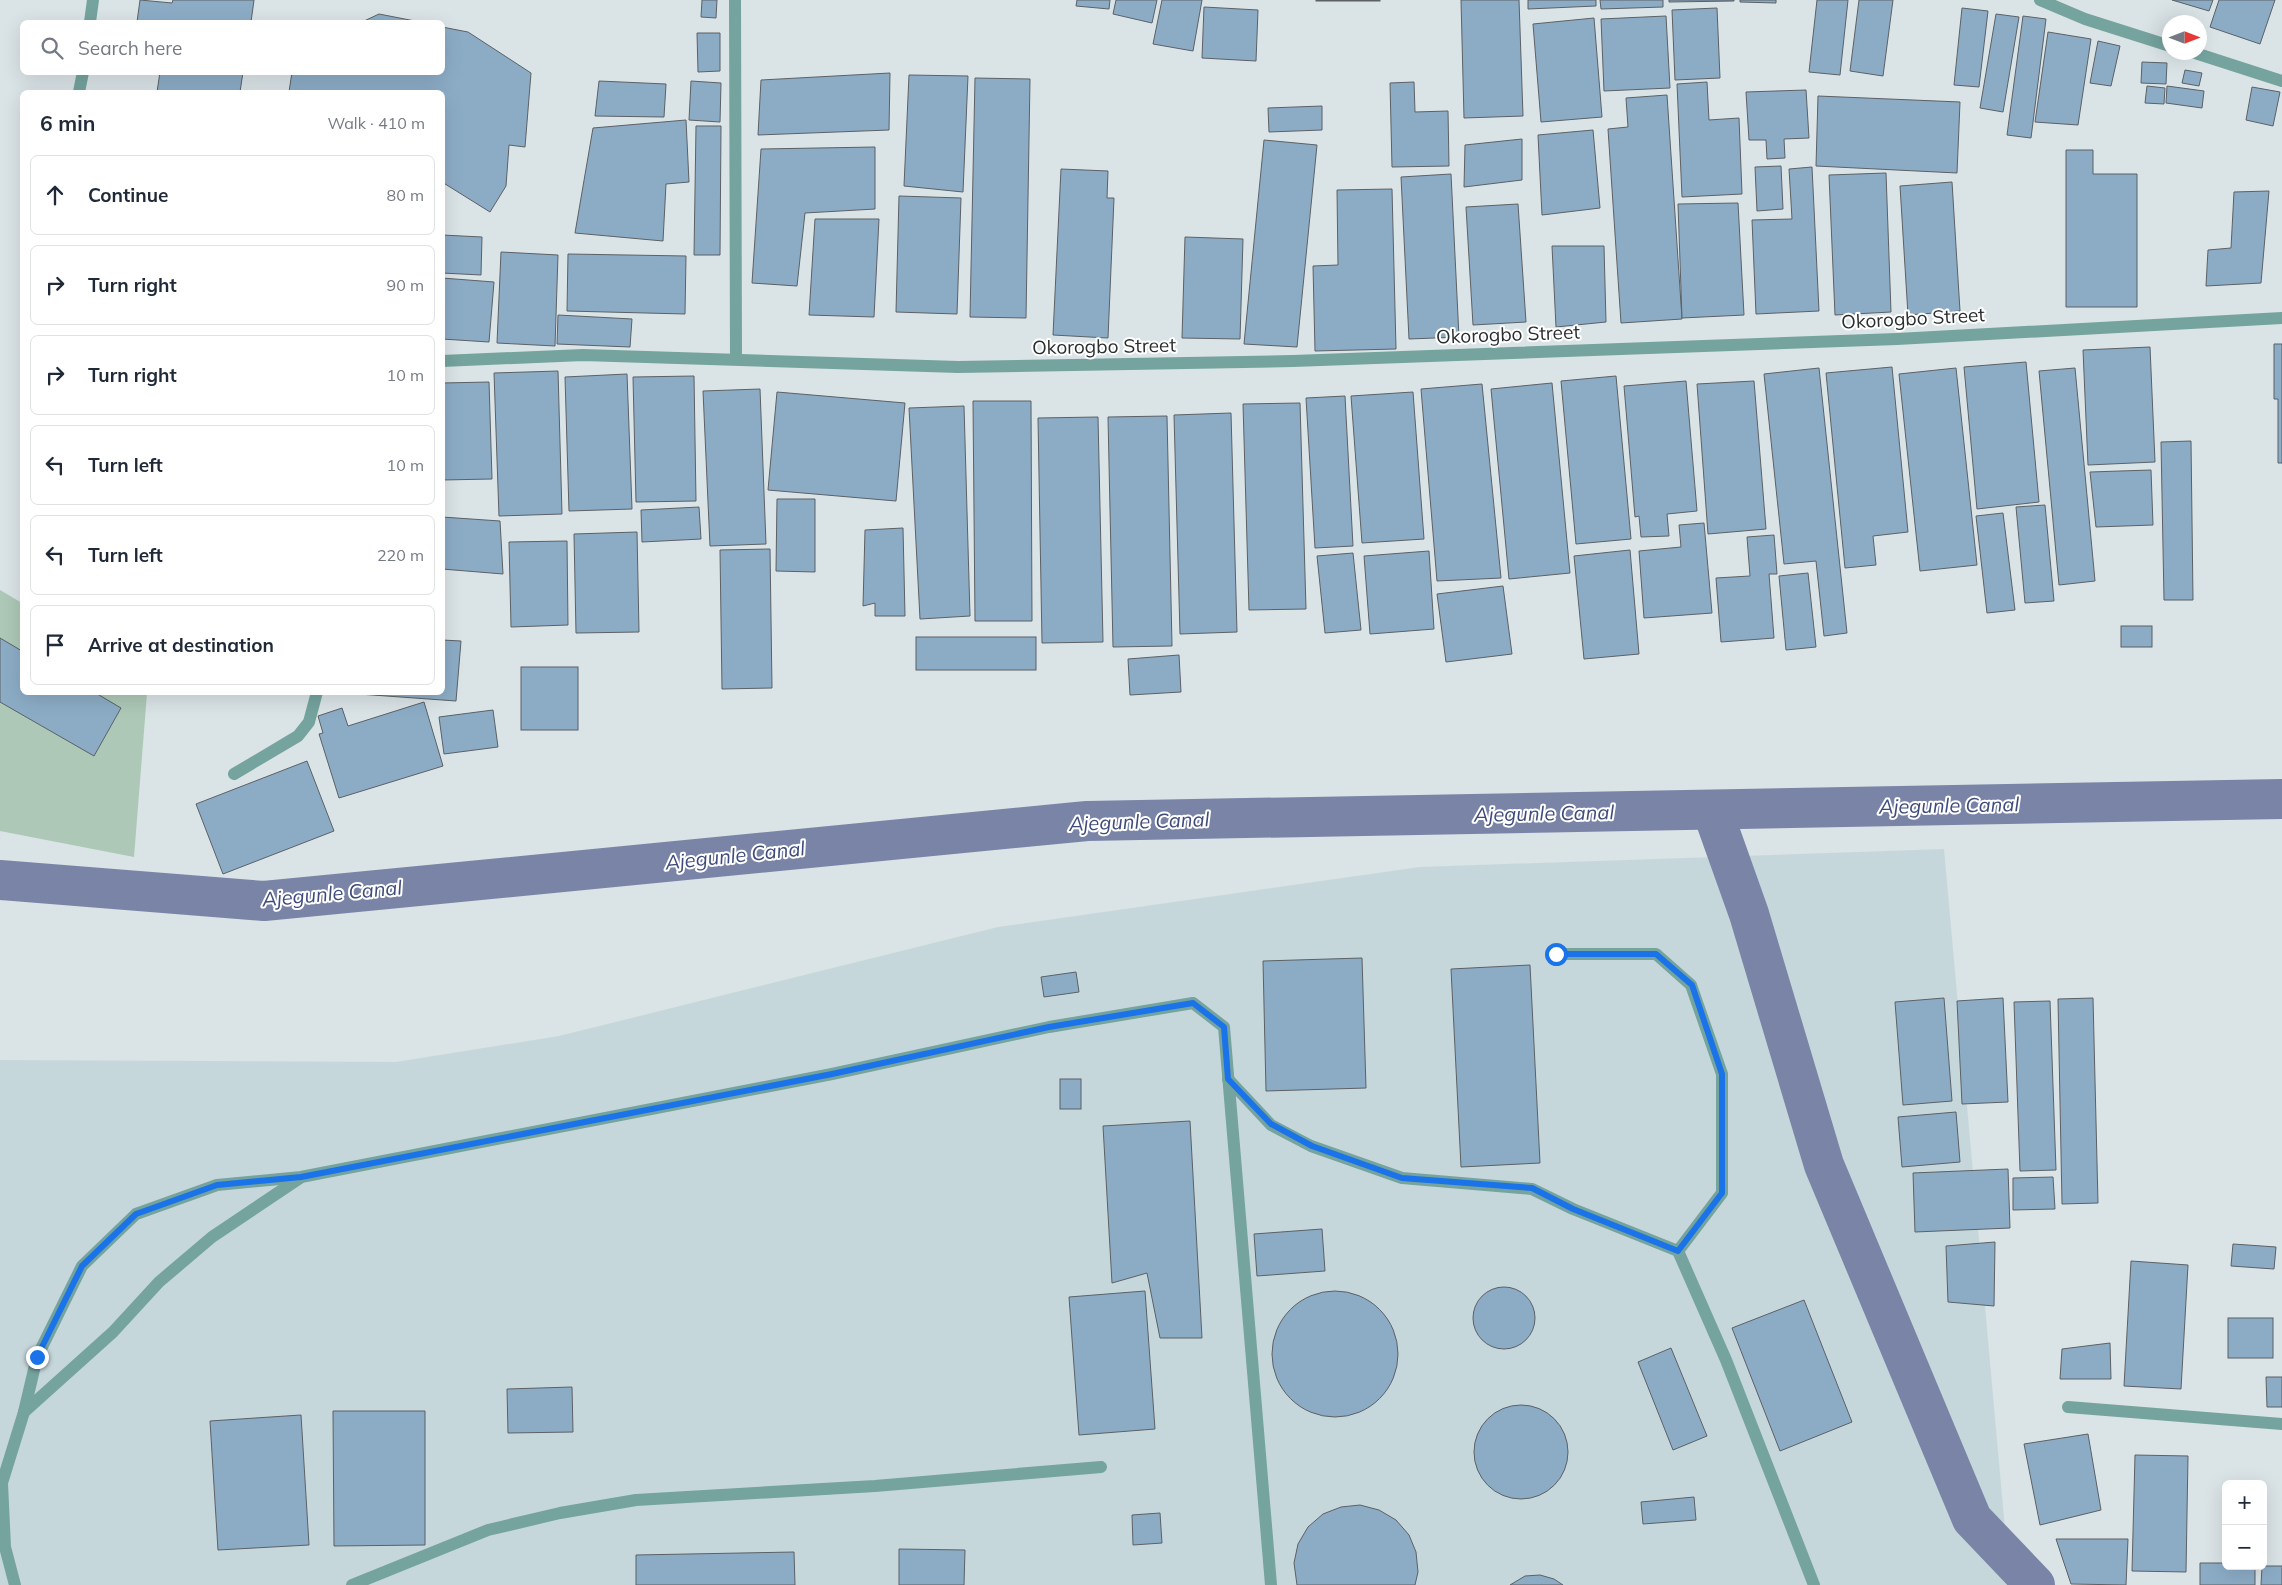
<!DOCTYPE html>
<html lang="en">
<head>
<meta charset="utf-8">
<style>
	body { margin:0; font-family:Mulish,sans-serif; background:#f6f6f7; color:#1f2937 }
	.controls { position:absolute; right:15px; bottom:15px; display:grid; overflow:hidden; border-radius:8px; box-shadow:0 5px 20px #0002 }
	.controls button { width:45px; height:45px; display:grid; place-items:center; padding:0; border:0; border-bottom:1px solid #e0e1e3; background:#fff; color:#1f2937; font:25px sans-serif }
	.compass { position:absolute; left:2162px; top:15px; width:45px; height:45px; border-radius:50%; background:#fff; box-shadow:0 5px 20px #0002; rotate:90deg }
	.stop { position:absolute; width:15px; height:15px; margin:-11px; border:4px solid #1a73e8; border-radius:50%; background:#fff }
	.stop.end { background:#1a73e8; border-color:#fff; box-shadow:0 1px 5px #0008 }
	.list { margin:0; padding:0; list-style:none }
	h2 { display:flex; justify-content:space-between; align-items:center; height:65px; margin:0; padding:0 20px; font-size:21px }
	h2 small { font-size:16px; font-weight:400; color:#747a83 }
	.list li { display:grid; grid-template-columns:32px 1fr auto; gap:15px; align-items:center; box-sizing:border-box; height:80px; margin:0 10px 10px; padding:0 10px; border:1px solid #e0e1e3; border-radius:8px }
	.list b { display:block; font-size:19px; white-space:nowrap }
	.list em { font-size:16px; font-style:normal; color:#747a83 }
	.icon { flex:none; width:28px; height:28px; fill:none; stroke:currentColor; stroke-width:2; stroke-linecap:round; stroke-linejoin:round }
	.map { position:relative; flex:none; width:2282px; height:1585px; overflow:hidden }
	.search { position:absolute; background:#fff; box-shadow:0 5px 20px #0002; left:20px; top:20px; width:425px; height:55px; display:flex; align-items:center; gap:12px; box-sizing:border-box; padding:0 18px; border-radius:8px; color:#747a83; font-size:19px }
	.panel { position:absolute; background:#fff; box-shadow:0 5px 20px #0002; left:20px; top:90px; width:425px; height:605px; border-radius:8px }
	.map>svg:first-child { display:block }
	.built { fill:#c6d7dc }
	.green { fill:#adc8b7 }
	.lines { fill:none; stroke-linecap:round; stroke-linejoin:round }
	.canal { stroke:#7a84a6; stroke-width:40 }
	.building { fill:#8cacc6; stroke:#5b6166 }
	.lane { stroke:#75a39e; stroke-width:12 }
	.street { stroke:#75a39e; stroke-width:12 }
	.route { stroke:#1a73e8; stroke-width:6 }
	.labels { text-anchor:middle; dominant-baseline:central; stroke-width:4; stroke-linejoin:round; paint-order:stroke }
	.street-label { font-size:19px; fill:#2b2e2f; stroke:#fff }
	.water-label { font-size:20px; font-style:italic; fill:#3f4b7c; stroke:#fff }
</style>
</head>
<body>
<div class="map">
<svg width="2282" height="1585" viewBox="0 0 2282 1585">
	<rect width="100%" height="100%" fill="#dae3e6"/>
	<!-- built -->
	<path class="built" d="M1944,849L2010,1585H0V1060L396,1062L559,1036L998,927L1420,867Z"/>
	<!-- green -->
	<path class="green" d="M0,590L22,603V692L147,693L134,857L0,831Z"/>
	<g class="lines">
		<!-- canal -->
		<g class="canal">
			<path d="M1712,810L1749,914L1824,1165L1972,1519L2035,1585"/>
			<path d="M0,880L264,901L1087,821L2282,799"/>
		</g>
	</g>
	<!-- building -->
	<g class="building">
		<path d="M140,0L172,3L173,0H254L251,22H137Z"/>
		<path d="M702,0H717L716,18L701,17Z"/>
		<path d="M1077,0H1110L1109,9L1076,6Z"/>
		<path d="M1116,0H1157L1152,23L1113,14Z"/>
		<path d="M1162,0H1202L1193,51L1153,44Z"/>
		<rect x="1316" y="0" width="64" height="1"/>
		<path d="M1461,0H1519L1523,116L1464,118Z"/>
		<path d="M1528,0H1596V6L1528,9Z"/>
		<path d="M1600,0H1663V7L1601,9Z"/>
		<path d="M1669,0H1734V1L1669,2Z"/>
		<path d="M1740,0H1776V3L1740,2Z"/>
		<path d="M1817,0H1848L1840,75L1809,72Z"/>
		<path d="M1859,0H1893L1883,76L1850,71Z"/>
		<path d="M2172,0H2213L2209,11Z"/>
		<path d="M2219,0H2275L2260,44L2210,27Z"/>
		<path d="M1204,7L1258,10L1256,61L1202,58Z"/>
		<path d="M1717,8L1720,78L1675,80L1672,10Z"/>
		<path d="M1962,8L1988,11L1979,87L1954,85Z"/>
		<path d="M379,14L420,22H362Z"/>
		<path d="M1996,14L2019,17L2003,112L1980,108Z"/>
		<path d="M1666,16L1670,88L1604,91L1601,19Z"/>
		<path d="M2023,16L2046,19L2031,138L2007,135Z"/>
		<path d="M1594,18L1602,117L1541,122L1533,24Z"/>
		<path d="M442,27L468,32L531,73L525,147L509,145L506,186L490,212L442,182V92H289L292,72H442Z"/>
		<path d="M2048,32L2091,39L2078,125L2035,122Z"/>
		<path d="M697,33H720V71L698,72Z"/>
		<path d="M2098,41L2120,46L2111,86L2090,83Z"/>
		<path d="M2142,62L2167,63L2166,84L2141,83Z"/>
		<path d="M2185,70L2202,73L2199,86L2182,83Z"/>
		<path d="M160,72H243L240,92H157Z"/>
		<path d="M890,73L889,130L758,135L761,80Z"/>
		<path d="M909,75L968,76L963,192L904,186Z"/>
		<path d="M975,78L1030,79L1026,318L970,317Z"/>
		<path d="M599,81L666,84L664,117L595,116Z"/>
		<path d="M691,81L721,83L720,122L689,120Z"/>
		<path d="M1414,82L1415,112L1448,111L1449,166L1392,167L1390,83Z"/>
		<path d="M1707,82L1709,120L1739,118L1742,194L1682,197L1677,84Z"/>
		<path d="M2147,86L2165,88L2164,104L2145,103Z"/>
		<path d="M2167,86L2204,91L2202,108L2166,103Z"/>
		<path d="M2252,87L2280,92L2273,126L2246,120Z"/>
		<path d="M1806,90L1809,138L1784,139L1785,158L1767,159L1766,140H1749L1746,92Z"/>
		<path d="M1667,95L1682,319L1621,323L1608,129L1628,127L1626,98Z"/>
		<path d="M1818,96L1960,102L1957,173L1816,166Z"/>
		<path d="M1322,106V130L1269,132L1268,108Z"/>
		<path d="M686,120L689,182L666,184L663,241L575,233L593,128Z"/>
		<path d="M696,126H721L720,255H694Z"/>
		<path d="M1593,130L1600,208L1542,215L1538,135Z"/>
		<path d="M1522,139V180L1464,187L1465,145Z"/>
		<path d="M1264,140L1317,145L1297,347L1244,344Z"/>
		<path d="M875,147V209L805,213L797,286L752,283L761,149Z"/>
		<path d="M2066,150H2093V174H2137V307H2066Z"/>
		<path d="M1781,166L1783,209L1757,211L1755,167Z"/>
		<path d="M1812,167L1819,311L1756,314L1752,220L1792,219L1789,169Z"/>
		<path d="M1061,169L1108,171L1107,198H1114L1108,338L1053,335Z"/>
		<path d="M1886,173L1891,312L1835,315L1829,175Z"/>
		<path d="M1451,174L1459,337L1409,339L1401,177Z"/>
		<path d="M1952,182L1960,311L1908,315L1900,186Z"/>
		<path d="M1392,189L1396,349L1315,351L1313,266L1338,265L1337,190Z"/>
		<path d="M2269,191L2261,283L2206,286L2208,250L2231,248L2234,192Z"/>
		<path d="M899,196L961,198L957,314L896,312Z"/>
		<path d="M1738,203L1744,315L1682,318L1678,204Z"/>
		<path d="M1518,204L1526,322L1473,325L1466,207Z"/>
		<path d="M815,219H879L874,317L809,315Z"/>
		<path d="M442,235L482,237L481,275L442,273Z"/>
		<path d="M1185,237L1243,239L1240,339L1182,338Z"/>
		<path d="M1552,246H1604L1606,322L1556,327Z"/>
		<path d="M501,252L558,255L555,346L497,343Z"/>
		<path d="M568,254L686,256L685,314L567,311Z"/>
		<path d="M442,278L494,282L489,342L442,339Z"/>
		<path d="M558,315L632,319L630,347L557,344Z"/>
		<path d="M2274,344H2282V463H2278V399H2274Z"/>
		<path d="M2150,347L2155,462L2088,465L2083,350Z"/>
		<path d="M2026,362L2039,502L1977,509L1964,367Z"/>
		<path d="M1892,367L1908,532L1873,536L1876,565L1845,568L1826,373Z"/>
		<path d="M1819,368L1847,633L1824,636L1816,561L1784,564L1764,374Z"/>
		<path d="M1956,368L1977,565L1920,571L1899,374Z"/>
		<path d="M2075,368L2095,581L2059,585L2039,371Z"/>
		<path d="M558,371L562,514L499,516L494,373Z"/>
		<path d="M627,374L632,509L569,511L565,377Z"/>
		<path d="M694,376L696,501L636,502L633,377Z"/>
		<path d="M1616,376L1631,539L1576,544L1561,381Z"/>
		<path d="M1686,381L1697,511L1667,514L1669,536L1641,537L1639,516L1635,517L1624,386Z"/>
		<path d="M1754,381L1766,529L1708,534L1697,384Z"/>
		<path d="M489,382L492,479L442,480V383Z"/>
		<path d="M1552,383L1570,573L1509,579L1491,389Z"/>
		<path d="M1482,384L1501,578L1437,581L1421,389Z"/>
		<path d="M760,389L766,544L710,546L703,391Z"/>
		<path d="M777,392L905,403L896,501L768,490Z"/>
		<path d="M1413,392L1424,539L1362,543L1351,396Z"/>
		<path d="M1345,396L1353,546L1315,548L1306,398Z"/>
		<path d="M973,401H1031L1032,621H975Z"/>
		<path d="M1300,403L1306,609L1249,610L1243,404Z"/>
		<path d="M964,406L970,616L920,619L909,408Z"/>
		<path d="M1231,413L1237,632L1180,634L1174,415Z"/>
		<path d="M1167,416L1172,646L1113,647L1108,417Z"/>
		<path d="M1098,417L1103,642L1042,643L1038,418Z"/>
		<path d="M2191,441L2193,600H2164L2161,442Z"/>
		<path d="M2151,470L2153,525L2096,527L2090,472Z"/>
		<path d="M777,499H815V572L776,571Z"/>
		<path d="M2045,505L2054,601L2025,603L2016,507Z"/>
		<path d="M699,507L701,539L642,542L641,510Z"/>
		<path d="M2003,513L2015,610L1987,613L1976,516Z"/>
		<path d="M442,517L500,521L503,574L442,569Z"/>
		<path d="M1704,523L1712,613L1644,618L1639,551L1681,547L1679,525Z"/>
		<path d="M903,528L905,616H875V603L863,606L865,530Z"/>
		<path d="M637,532L639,632L576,633L574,534Z"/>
		<path d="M1774,535L1777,574H1769L1774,638L1721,642L1716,578L1750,576L1747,537Z"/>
		<path d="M567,541L568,625L511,627L509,542Z"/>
		<path d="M770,549L772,688L722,689L720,550Z"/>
		<path d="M1630,550L1639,654L1584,659L1574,556Z"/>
		<path d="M1429,551L1434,629L1370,634L1364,556Z"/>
		<path d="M1353,553L1361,630L1325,633L1317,556Z"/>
		<path d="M1808,573L1816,647L1786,650L1779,576Z"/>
		<path d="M1503,586L1512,654L1446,662L1437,594Z"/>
		<rect x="2121" y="626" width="31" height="21"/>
		<rect x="916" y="637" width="120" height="33"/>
		<path d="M0,638L22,651V692H94L121,708L94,756L0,702Z"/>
		<path d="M442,640L461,641L456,701L331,692H442Z"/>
		<path d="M1179,655L1181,692L1130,695L1128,659Z"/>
		<rect x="521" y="667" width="57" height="63"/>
		<path d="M424,702L443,766L339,798L319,734L323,733L318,716L342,708L348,726Z"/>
		<path d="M493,710L498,747L444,754L439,717Z"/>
		<path d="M307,761L334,831L223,874L196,804Z"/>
		<path d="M1362,958L1366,1088L1266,1091L1263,961Z"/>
		<path d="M1530,965L1540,1163L1461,1167L1451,969Z"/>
		<path d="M1076,972L1079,992L1044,997L1041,977Z"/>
		<path d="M1944,998L1952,1101L1903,1105L1895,1002Z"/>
		<path d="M2003,998L2008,1102L1962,1104L1957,1001Z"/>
		<path d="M2093,998L2098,1203L2062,1204L2058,999Z"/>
		<path d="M2050,1001L2056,1170L2020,1171L2014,1002Z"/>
		<rect x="1060" y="1079" width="21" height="30"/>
		<path d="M1956,1112L1960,1162L1902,1167L1898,1117Z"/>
		<path d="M1190,1121L1202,1338H1160L1147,1273L1112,1283L1103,1126Z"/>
		<path d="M2008,1169L2010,1228L1915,1232L1913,1173Z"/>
		<path d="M2053,1177L2055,1209L2013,1210V1178Z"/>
		<path d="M1322,1229L1325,1271L1257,1276L1254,1234Z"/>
		<path d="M1995,1242L1994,1306L1948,1302L1946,1246Z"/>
		<path d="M2233,1244L2276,1247L2274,1269L2231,1266Z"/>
		<path d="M2131,1261L2188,1265L2181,1389L2124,1386Z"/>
		<circle cx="1504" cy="1318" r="31"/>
		<circle cx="1335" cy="1354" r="63"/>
		<path d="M1145,1291L1155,1429L1079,1435L1069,1297Z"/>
		<path d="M1804,1300L1852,1422L1780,1451L1732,1328Z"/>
		<rect x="2228" y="1318" width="45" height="40"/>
		<path d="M2110,1343L2111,1379H2060L2062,1349Z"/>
		<path d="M1671,1348L1707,1436L1673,1450L1638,1362Z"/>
		<path d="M2266,1377H2282V1407H2267Z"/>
		<path d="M572,1387L573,1432L508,1433L507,1389Z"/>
		<circle cx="1521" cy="1452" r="47"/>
		<path d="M333,1411H425V1545L334,1546Z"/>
		<path d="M301,1415L309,1545L218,1550L210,1421Z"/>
		<path d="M2088,1434L2101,1510L2040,1525L2024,1444Z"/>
		<path d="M2135,1455L2188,1456L2186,1572L2132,1571Z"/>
		<path d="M1694,1497L1696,1520L1643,1524L1641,1502Z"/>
		<path d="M1360,1505L1379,1510L1396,1520L1409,1535L1416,1552L1418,1572L1415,1585H1297L1294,1563L1298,1544L1308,1527L1323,1514L1341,1507Z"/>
		<path d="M1160,1513L1162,1543L1133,1545L1132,1515Z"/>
		<path d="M2056,1539H2128L2126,1585L2071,1584Z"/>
		<path d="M899,1549L965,1550L964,1585H899Z"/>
		<path d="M794,1552L795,1585H636V1555Z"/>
		<path d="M2200,1563H2226V1566H2255V1585H2200Z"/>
		<path d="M2262,1566H2282V1585H2261Z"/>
		<path d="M1540,1575L1554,1579L1563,1585H1510L1525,1576Z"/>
	</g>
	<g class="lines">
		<!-- lane -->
		<g class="lane">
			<path d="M1556,954H1656L1691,985L1722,1074V1193L1678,1251"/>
			<path d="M1228,1079L1271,1125L1311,1146L1402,1178L1532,1189L1573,1209L1678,1251L1726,1360L1814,1585"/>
			<path d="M24,1412L113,1332L159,1282L212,1237L300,1178"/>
			<path d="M15,1585L5,1547L2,1483L24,1412L37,1357L82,1266L136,1214L217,1185L301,1177L832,1074L1049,1027L1193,1003L1224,1027L1271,1585"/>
			<path d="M352,1585L488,1530L560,1513L636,1500L875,1486L1101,1467"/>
		</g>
		<!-- street -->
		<g class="street">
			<path d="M735,0L736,359"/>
			<path d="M2040,0L2085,19L2170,46"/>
			<path d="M90,22L93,0"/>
			<path d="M2192,52L2282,81"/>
			<path d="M79,92L83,72"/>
			<path d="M442,361L583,355L958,367L1293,361L1897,339L2282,318"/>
			<path d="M234,774L298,736L309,722L317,692"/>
			<path d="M2068,1407L2282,1424"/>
		</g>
	</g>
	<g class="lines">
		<!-- route -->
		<path class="route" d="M37,1357L82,1266L136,1214L217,1185L301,1177L832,1074L1049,1027L1193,1003L1224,1027L1228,1079L1271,1124L1312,1146L1402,1178L1532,1188L1573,1209L1678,1251L1722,1193V1074L1692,985L1656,954H1556"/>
	</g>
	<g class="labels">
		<!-- street labels -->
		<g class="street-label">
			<text transform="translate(1913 318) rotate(-3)">Okorogbo Street</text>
			<text transform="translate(1508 334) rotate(-2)">Okorogbo Street</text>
			<text transform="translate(1104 346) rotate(-1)">Okorogbo Street</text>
		</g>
		<!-- water labels -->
		<g class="water-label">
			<text transform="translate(1949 805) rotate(-1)">Ajegunle Canal</text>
			<text transform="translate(1544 813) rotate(-1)">Ajegunle Canal</text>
			<text transform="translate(1139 821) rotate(-2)">Ajegunle Canal</text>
			<text transform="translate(735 855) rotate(-6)">Ajegunle Canal</text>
			<text transform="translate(332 893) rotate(-5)">Ajegunle Canal</text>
		</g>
	</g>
</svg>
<div class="controls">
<button>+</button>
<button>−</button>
</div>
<svg class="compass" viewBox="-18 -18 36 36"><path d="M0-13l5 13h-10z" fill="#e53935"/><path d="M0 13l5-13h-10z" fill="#747a83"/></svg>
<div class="stop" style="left:1556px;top:954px"></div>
<div class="stop end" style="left:37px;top:1357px"></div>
<div class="search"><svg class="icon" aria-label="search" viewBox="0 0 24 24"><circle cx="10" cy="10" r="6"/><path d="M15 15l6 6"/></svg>Search here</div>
<section class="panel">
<h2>6 min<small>Walk · 410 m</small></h2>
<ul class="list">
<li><svg class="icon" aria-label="ahead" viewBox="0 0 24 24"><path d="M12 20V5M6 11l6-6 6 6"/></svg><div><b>Continue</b></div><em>80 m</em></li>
<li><svg class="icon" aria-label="right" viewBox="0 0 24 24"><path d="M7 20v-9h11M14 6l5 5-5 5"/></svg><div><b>Turn right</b></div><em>90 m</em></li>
<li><svg class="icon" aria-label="right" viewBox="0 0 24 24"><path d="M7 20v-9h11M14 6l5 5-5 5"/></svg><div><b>Turn right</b></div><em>10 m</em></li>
<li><svg class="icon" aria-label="left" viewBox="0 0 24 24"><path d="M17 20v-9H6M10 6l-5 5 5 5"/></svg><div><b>Turn left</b></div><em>10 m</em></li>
<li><svg class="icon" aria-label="left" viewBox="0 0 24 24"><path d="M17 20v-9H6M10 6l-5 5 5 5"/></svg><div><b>Turn left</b></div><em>220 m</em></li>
<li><svg class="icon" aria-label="arrive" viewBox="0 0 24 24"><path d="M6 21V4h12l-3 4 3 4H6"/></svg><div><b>Arrive at destination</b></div></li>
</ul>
</section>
</div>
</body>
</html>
